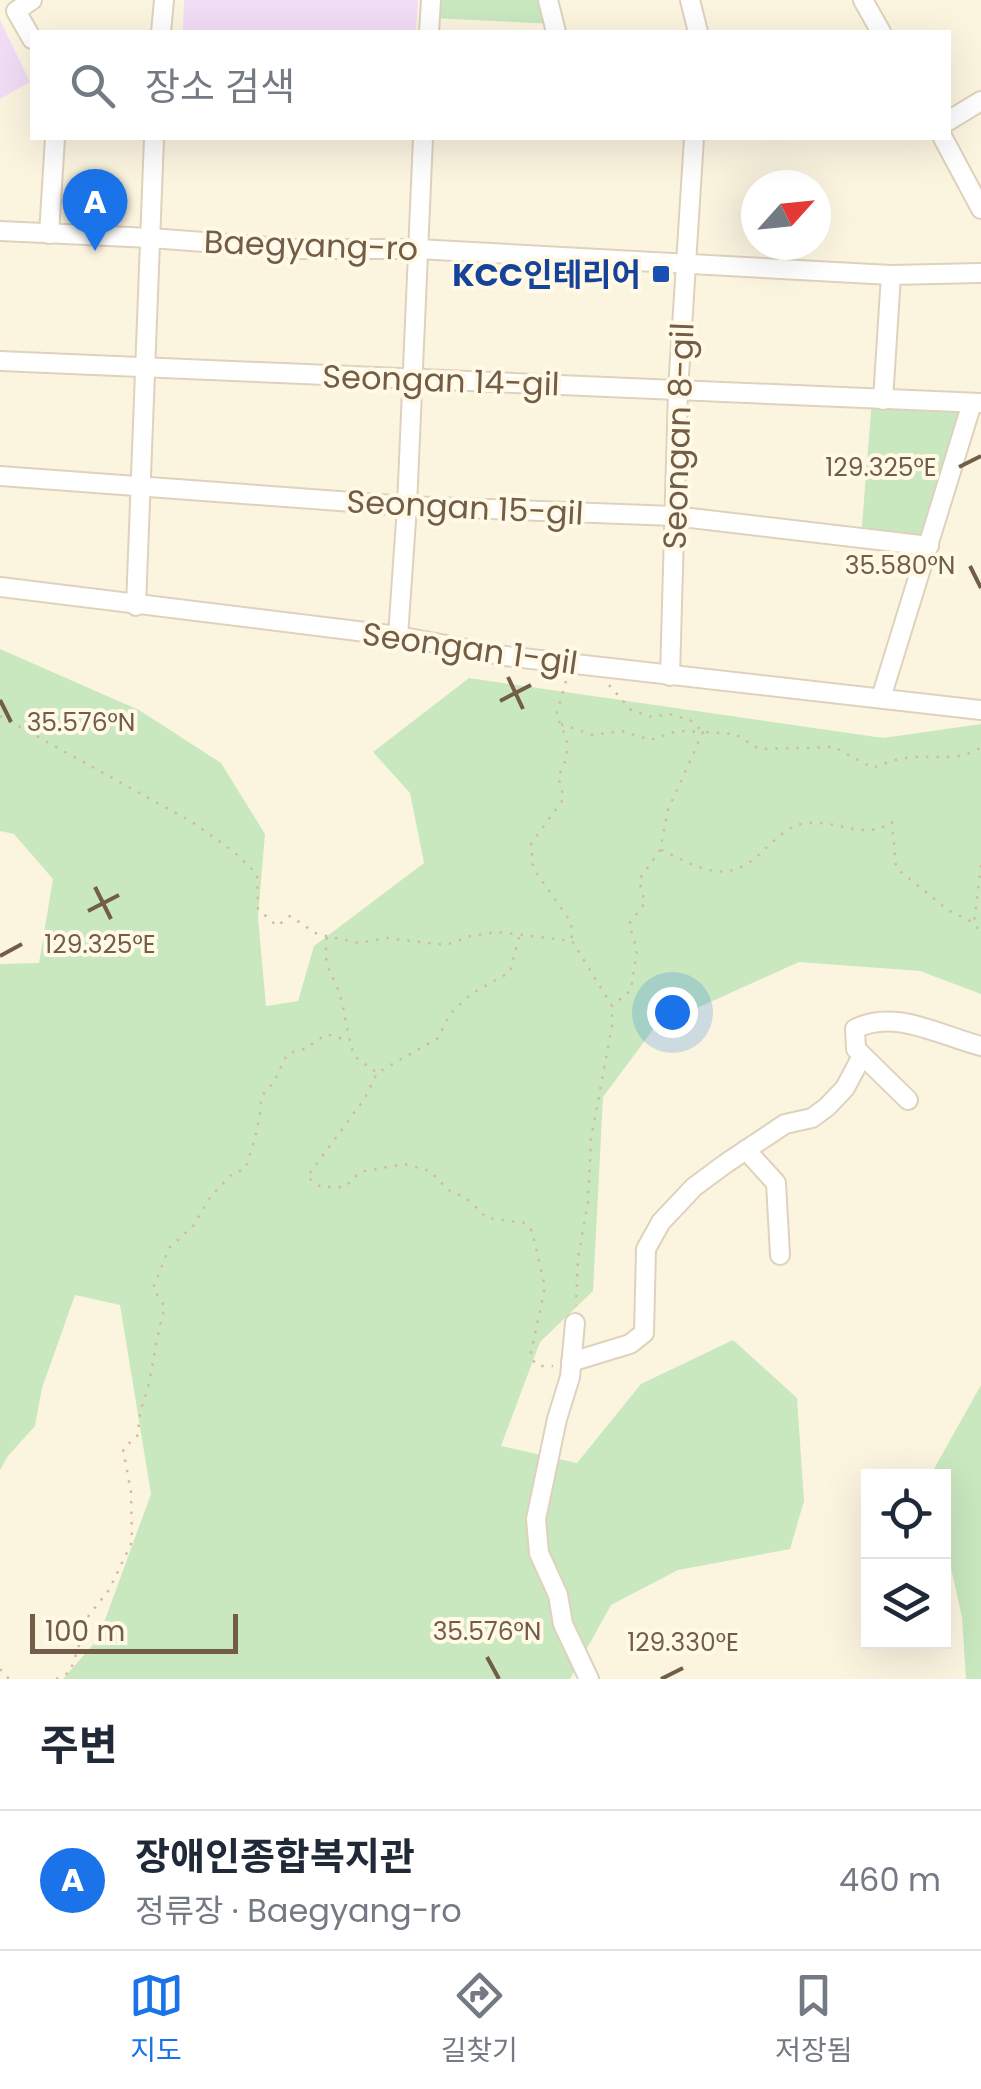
<!DOCTYPE html>
<html lang="ko">
<head>
<meta charset="utf-8">
<style>
	body { margin:0; font-family:Poppins,"Noto Sans KR",sans-serif; background:#f6f6f7; color:#1f2937 }
	.controls { position:absolute; right:30px; bottom:30px; display:grid; overflow:hidden; border-radius:0px; box-shadow:0 10px 40px #0002 }
	.controls button { width:90px; height:90px; display:grid; place-items:center; padding:0; border:0; border-bottom:2px solid #e0e1e3; background:#fff; color:#1f2937; font:50px sans-serif }
	.compass { position:absolute; left:741px; top:170px; width:90px; height:90px; border-radius:50%; background:#fff; box-shadow:0 10px 40px #0002; rotate:63deg }
	.scale { position:absolute; left:30px; bottom:25px; width:208px; box-sizing:border-box; padding-left:10px; border:5px solid #715d48; border-top:0; font-size:28px; line-height:35px; white-space:nowrap; color:#715d48; -webkit-text-stroke:8px #fff9e5; paint-order:stroke }
	.you { position:absolute; left:672px; top:1012px; width:35px; height:35px; margin:-25px; border:8px solid #fff; border-radius:50%; background:#1a73e8; box-shadow:0 0 0 15px #1a73e833 }
	.badge { display:grid; place-items:center; width:65px; height:65px; border-radius:50%; background:#1a73e8; color:#fff; font-size:32px; font-weight:700 }
	.pin { position:absolute; translate:-50% -82px; filter:drop-shadow(0 2px 5px #0008) }
	.pin::after { content:''; position:absolute; top:52px; width:35px; height:30px; background:inherit; clip-path:polygon(0 0,100% 0,50% 100%) }
	.list { margin:0; padding:0; list-style:none }
	h2 { display:flex; justify-content:space-between; align-items:center; height:130px; margin:0; padding:0 40px; font-size:42px }
	h2 small { font-size:32px; font-weight:400; color:#747a83 }
	.list li { display:grid; grid-template-columns:65px 1fr auto; gap:30px; align-items:center; box-sizing:border-box; height:140px; padding:0 40px; border-top:2px solid #e0e1e3 }
	.list b { display:block; font-size:38px; white-space:nowrap }
	.list p { margin:0; font-size:32px; white-space:nowrap; color:#747a83 }
	.list em { font-size:32px; font-style:normal; color:#747a83 }
	.icon { flex:none; width:55px; height:55px; fill:none; stroke:currentColor; stroke-width:2; stroke-linecap:round; stroke-linejoin:round }
	.map { position:relative; flex:none; width:981px; height:1679px; overflow:hidden }
	.search { position:absolute; background:#fff; box-shadow:0 10px 40px #0002; left:30px; right:30px; top:30px; height:110px; display:flex; align-items:center; gap:25px; box-sizing:border-box; padding:0 35px; border-radius:0px; color:#747a83; font-size:38px }
	.sheet { height:270px; background:#fff }
	nav { display:flex; justify-content:space-around; align-items:center; box-sizing:border-box; height:140px; border-top:2px solid #e0e1e3; background:#fff; font-size:28px; color:#747a83 }
	nav a { display:grid; justify-items:center; gap:5px }
	nav .on { color:#1a73e8 }
	.map>svg:first-child { display:block }
	.education { fill:#f2ddf7 }
	.green { fill:#c9e8bf }
	.lines { fill:none; stroke-linecap:round; stroke-linejoin:round }
	.minor-casing { stroke:#dfd2bc; stroke-width:22 }
	.path { stroke:#d4bb9c; stroke-width:2.5; stroke-dasharray:2.5 8; stroke-linecap:butt }
	.minor { stroke:#fff; stroke-width:18 }
	.ticks { fill:none; stroke:#715d48; stroke-width:4 }
	.transit-dot { fill:#1a4fb4; stroke:#fff9e5; stroke-width:4 }
	.labels { text-anchor:middle; dominant-baseline:central; stroke-width:8; stroke-linejoin:round; paint-order:stroke }
	.street-label { font-size:32px; fill:#715d48; stroke:#fff9e5 }
	.transit-label { font-size:32px; font-weight:bold; fill:#164399; stroke:#fff9e5; text-anchor:end }
	.ticks-label { font-size:25px; text-anchor:middle; fill:#715d48; stroke:#fff9e5; stroke-width:8; stroke-linejoin:round; paint-order:stroke }
</style>
</head>
<body>
<div class="map">
<svg width="981" height="1679" viewBox="0 0 981 1679">
	<rect width="100%" height="100%" fill="#fbf5e0"/>
	<!-- education -->
	<g class="education">
		<path d="M184,0H418L416,32H183Z"/>
		<path d="M0,20L30,82L0,99Z"/>
	</g>
	<!-- green -->
	<g class="green">
		<path d="M431,0H548L556,24L430,18Z"/>
		<path d="M872,399L972,403L929,546L861,538Z"/>
		<path d="M0,649L139,710L221,763L265,834L258,917L266,1006L298,1001L314,946L424,863L410,793L373,752L469,678L883,738L981,724V994L920,971L799,962L655,1027L603,1097L593,1291L540,1342L501,1446L577,1463L641,1384L733,1340L797,1398L804,1501L790,1549L678,1570L611,1605L570,1679H63L98,1639L151,1494L120,1305L75,1295L42,1388L35,1426L8,1456L0,1470V964L39,963L53,879L14,834L0,831Z"/>
		<path d="M981,1385V1679H966L962,1617L944,1537V1476H930Z"/>
	</g>
	<g class="lines">
		<defs>
			<g id="minor">
				<path d="M32,0L16,11L32,39"/>
				<path d="M548,0L556,32"/>
				<path d="M690,0L698,32"/>
				<path d="M863,0L881,32"/>
				<path d="M161,32L164,0"/>
				<path d="M429,32L431,0"/>
				<path d="M948,121L981,101"/>
				<path d="M943,138L981,209"/>
				<path d="M0,231L151,238L297,249H417L891,275L981,273"/>
				<path d="M49,234L55,138"/>
				<path d="M0,361L981,403"/>
				<path d="M883,400L891,275"/>
				<path d="M0,476L407,506L674,516L929,546"/>
				<path d="M0,587L398,636L505,656L981,710"/>
				<path d="M136,606L154,138"/>
				<path d="M398,636L407,506L423,138"/>
				<path d="M670,676L678,390L694,138"/>
				<path d="M881,698L972,403"/>
				<path d="M908,1100L856,1049L855,1029C894,1008 941,1036 981,1046"/>
				<path d="M746,1150L776,1183L780,1255"/>
				<path d="M575,1323L570,1377L557,1419L536,1519L539,1553L558,1595L563,1624L589,1679"/>
				<path d="M571,1362L630,1344L644,1333L646,1249L661,1222L694,1187L725,1164L785,1124L812,1118L827,1107L845,1088L862,1056"/>
			</g>
		</defs>
		<!-- minor casing -->
		<use href="#minor" class="minor-casing"/>
		<!-- path -->
		<g class="path">
			<path d="M566,681L556,716C569,739 572,753 558,776L564,798L531,844L533,868L571,922L572,941"/>
			<path d="M609,685L631,710L652,717L669,714L690,720L703,732L735,734L759,749L834,747L873,768C883,764 895,759 906,758C931,754 959,763 981,747"/>
			<path d="M0,716L192,822L233,851L257,874L258,909L277,926L290,916L317,934L359,943L387,938L446,945L470,936L497,932L572,941L612,1006V1026L591,1139L588,1202L578,1258L576,1306"/>
			<path d="M561,724L593,735L622,731L651,740L677,731L703,732L668,810L660,850L639,880L645,903L629,924L637,950L631,990L612,1006"/>
			<path d="M661,850C683,859 703,874 728,871C761,867 775,825 808,823C837,820 866,841 892,822L896,868L948,910L974,923"/>
			<path d="M981,865L974,923L981,933"/>
			<path d="M327,937C322,972 334,971 341,999C346,1018 348,1037 354,1056L376,1072"/>
			<path d="M519,937L510,972L471,994L450,1014L438,1038L377,1073L365,1098L307,1177L321,1187H345L360,1172L404,1164L430,1171L448,1190L466,1198L487,1218L525,1223L532,1231L545,1287L530,1357L538,1366H553"/>
			<path d="M0,1669L9,1679"/>
			<path d="M56,1679L70,1672L89,1615L109,1590L132,1542L131,1492L123,1449L139,1434C137,1416 143,1405 148,1387C154,1360 157,1334 165,1307L153,1288L169,1248L193,1226L211,1196L232,1174L245,1169C253,1146 261,1121 261,1097L274,1082L287,1054L304,1049L327,1034L349,1041"/>
		</g>
		<!-- minor -->
		<use href="#minor" class="minor"/>
	</g>
	<!-- ticks -->
	<path class="ticks" d="M959,467L981,456M970,566L981,588M508,677L523,709M0,700L11,722M500,701L531,685M95,887L111,919M88,911L119,895M0,956L22,944M487,1657L499,1679M661,1679L683,1668"/>
	<!-- markers -->
	<rect class="transit-dot" x="651" y="264" width="20" height="20" rx="5"/>
	<g class="labels">
		<!-- street labels -->
		<g class="street-label">
			<text transform="translate(311 245) rotate(2)">Baegyang-ro</text>
			<text transform="translate(441 380) rotate(2)">Seongan 14-gil</text>
			<text transform="translate(678 436) rotate(-88)">Seongan 8-gil</text>
			<text transform="translate(465 507) rotate(3)">Seongan 15-gil</text>
			<text transform="translate(470 648) rotate(8)">Seongan 1-gil</text>
		</g>
		<!-- transit labels -->
		<g class="transit-label">
			<text x="641" y="274">KCC인테리어</text>
		</g>
	</g>
	<g class="ticks-label">
		<text x="881" y="476">129.325°E</text>
		<text x="900" y="574">35.580°N</text>
		<text x="81" y="731">35.576°N</text>
		<text x="100" y="953">129.325°E</text>
		<text x="487" y="1640">35.576°N</text>
		<text x="683" y="1651">129.330°E</text>
	</g>
</svg>
<div class="controls">
<button><svg class="icon" aria-label="locate" viewBox="0 0 24 24"><circle cx="12" cy="12" r="6"/><path d="M12 2v4M12 18v4M2 12h4M18 12h4"/></svg></button>
<button><svg class="icon" aria-label="layers" viewBox="0 0 24 24"><path d="M12 4l9 5-9 5-9-5zM3 14l9 5 9-5"/></svg></button>
</div>
<svg class="compass" viewBox="-18 -18 36 36"><path d="M0-13l5 13h-10z" fill="#e53935"/><path d="M0 13l5-13h-10z" fill="#747a83"/></svg>
<div class="scale">100 m</div>
<div class="you"></div>
<div class="pin badge" style="left:95px;top:251px">A</div>
<div class="search"><svg class="icon" aria-label="search" viewBox="0 0 24 24"><circle cx="10" cy="10" r="6"/><path d="M15 15l6 6"/></svg>장소 검색</div>
</div>
<section class="sheet">
<h2>주변<small></small></h2>
<ul class="list">
<li><span class="badge">A</span><div><b>장애인종합복지관</b><p>정류장 · Baegyang-ro</p></div><em>460 m</em></li>
</ul>
</section>
<nav>
<a class="on"><svg class="icon" aria-label="map" viewBox="0 0 24 24"><path d="M3 6l6-2 6 2 6-2v14l-6 2-6-2-6 2zM9 4v14M15 6v14"/></svg>지도</a>
<a><svg class="icon" aria-label="directions" viewBox="0 0 24 24"><path d="M12 3l9 9-9 9-9-9zM9 14v-3h6M13 9l2 2-2 2"/></svg>길찾기</a>
<a><svg class="icon" aria-label="saved" viewBox="0 0 24 24"><path d="M7 4h10v16l-5-4-5 4z"/></svg>저장됨</a>
</nav>
</body>
</html>
